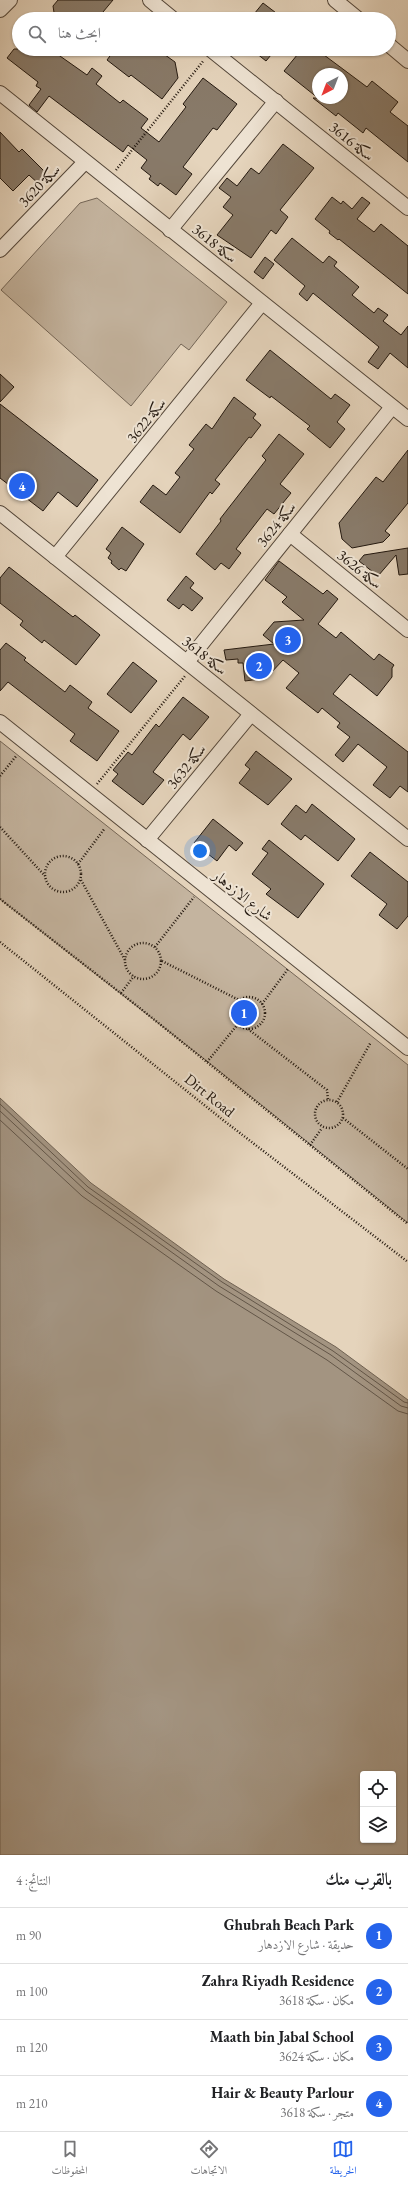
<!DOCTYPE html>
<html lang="ar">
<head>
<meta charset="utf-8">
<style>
	body { margin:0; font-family:"EB Garamond",Amiri,serif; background:#f2f2f2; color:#202124; direction:rtl }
	.controls { position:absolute; right:12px; bottom:12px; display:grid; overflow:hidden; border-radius:4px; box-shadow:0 1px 3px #0004 }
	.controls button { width:36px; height:36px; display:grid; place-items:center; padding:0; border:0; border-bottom:1px solid #e0e0e0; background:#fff; color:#202124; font:20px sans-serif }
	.compass { position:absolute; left:312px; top:68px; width:36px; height:36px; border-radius:50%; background:#fff; box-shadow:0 1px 3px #0004; rotate:222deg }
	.you { position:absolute; left:200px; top:851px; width:14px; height:14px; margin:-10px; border:3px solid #fff; border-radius:50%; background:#1a73e8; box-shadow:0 0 0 6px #1a73e833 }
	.badge { display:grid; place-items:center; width:26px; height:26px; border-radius:50%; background:#2563eb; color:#fff; font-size:13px; font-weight:700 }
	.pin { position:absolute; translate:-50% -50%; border:2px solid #fff; box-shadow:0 1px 4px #0006 }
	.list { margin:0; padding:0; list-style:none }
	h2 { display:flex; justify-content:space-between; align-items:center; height:52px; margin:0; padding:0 16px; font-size:17px }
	h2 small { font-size:13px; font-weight:400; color:#757577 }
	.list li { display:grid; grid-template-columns:26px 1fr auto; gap:12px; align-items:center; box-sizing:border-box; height:56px; padding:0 16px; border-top:1px solid #e0e0e0 }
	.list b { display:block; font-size:15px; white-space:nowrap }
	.list p { margin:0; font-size:13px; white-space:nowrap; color:#757577 }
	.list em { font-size:13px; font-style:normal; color:#757577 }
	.icon { flex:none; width:22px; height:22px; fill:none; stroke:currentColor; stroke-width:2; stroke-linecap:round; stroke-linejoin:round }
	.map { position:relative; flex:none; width:408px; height:1855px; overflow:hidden; direction:ltr }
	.search { position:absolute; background:#fff; box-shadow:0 1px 3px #0004; left:12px; right:12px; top:12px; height:44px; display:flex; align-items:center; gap:10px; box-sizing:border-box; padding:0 14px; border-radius:22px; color:#757577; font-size:15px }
	.sheet { height:276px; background:#fff }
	nav { display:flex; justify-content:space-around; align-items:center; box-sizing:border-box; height:56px; border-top:1px solid #e0e0e0; background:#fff; font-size:11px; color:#757577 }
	nav a { display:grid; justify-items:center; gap:2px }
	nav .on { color:#2563eb }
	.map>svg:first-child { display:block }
	.green { fill:#c4b49f; stroke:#746657 }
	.water { fill:#a39481; stroke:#706253; fill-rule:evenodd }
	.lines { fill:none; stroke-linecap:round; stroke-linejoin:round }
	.shore { stroke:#635648; stroke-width:1 }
	.building { fill:#887a69; stroke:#23180f }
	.street-casing { stroke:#54473a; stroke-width:16 }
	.path { stroke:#23180f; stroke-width:2.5; stroke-dasharray:1 2; stroke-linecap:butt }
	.street { stroke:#eee3d3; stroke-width:14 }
	.labels { text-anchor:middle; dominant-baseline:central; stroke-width:4; stroke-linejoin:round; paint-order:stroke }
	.street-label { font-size:15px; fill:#23180f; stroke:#eee3d3 }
</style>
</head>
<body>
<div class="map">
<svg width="408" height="1855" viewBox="0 0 408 1855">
	<rect width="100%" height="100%" fill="#e5d4bc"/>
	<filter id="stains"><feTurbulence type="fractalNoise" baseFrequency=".005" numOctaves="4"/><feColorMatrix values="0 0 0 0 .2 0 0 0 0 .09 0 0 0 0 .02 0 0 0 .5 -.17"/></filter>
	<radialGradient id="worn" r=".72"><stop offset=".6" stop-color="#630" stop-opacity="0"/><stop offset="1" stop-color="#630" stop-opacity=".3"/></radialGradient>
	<!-- green -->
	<g class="green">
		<path d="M97,198L227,302L189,350L181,344L131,406L1,290L80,203Z"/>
		<path d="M0,741L408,1065V1223L208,1062L0,899Z"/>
	</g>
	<!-- water -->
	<path class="water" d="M0,1098L91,1183L224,1279L336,1347L408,1400V1855H0ZM363,1774H393V1840H363Z"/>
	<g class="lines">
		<!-- shore -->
		<g class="shore">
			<path d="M0,1104L88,1187L222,1282L333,1351L404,1402L408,1403"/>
			<path d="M0,1111L86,1191L219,1286L331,1355L401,1406L408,1408"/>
			<path d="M0,1120L82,1196L216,1291L327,1360L398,1411L408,1414"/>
		</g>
	</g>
	<!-- building -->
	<g class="building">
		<path d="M58,0H113L103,12L112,19H55L53,6Z"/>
		<path d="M263,3L284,19H250Z"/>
		<path d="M14,49H50L87,75L92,68L102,76L96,84L120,103L123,100L148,119L141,128L159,142L186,107L183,104L203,78L237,104L217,130L213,128L183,167L192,174L176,195L160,183L158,186L149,179L151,176L141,168L147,160L128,145L123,152L49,96L37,112L29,105L41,89L36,86L38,82L7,58Z"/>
		<path d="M115,49H151L159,55L161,52L175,62L178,78L162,99L131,75L129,77L107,60Z"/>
		<path d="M251,49H276L266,61Z"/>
		<path d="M302,49H316L367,87L372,81L398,102L390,112L408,126V162L366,128L363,133L338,113L336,116L313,98H342V74H318V98L284,71Z"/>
		<path d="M0,132L19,152L22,149L49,176L40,185L29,175L13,191L0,178Z"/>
		<path d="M283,144L314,168L280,210L288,217L276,234L271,230L251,258L217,235L233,215L223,207L231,197L219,188L227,178L237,186L251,168L259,174Z"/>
		<path d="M332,197L341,204L343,201L352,209L362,197L370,203L357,219L374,232L381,224L408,246V294L339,239L338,240L329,233L330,231L315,219Z"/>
		<path d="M292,238L323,263L329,256L337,262L334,266L359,287L352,295L374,313L378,308L388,315L383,321L401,335L408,326V368L390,353L378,369L368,362L379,347L313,293L307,301L299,294L305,286L274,260Z"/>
		<path d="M265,257L274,264L263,279L254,272Z"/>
		<path d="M270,350L331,399L335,394L350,405L337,422L345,429L330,448L307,429L310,426L271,396L270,398L246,380Z"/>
		<path d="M0,374L14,387L0,402Z"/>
		<path d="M234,397L256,414L253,418L261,425L251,438L249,437L215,480L220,484L212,494L210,492L180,533L140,502L153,485L166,495L180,477L175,473L194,449L189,445L206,424L212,429Z"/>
		<path d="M0,404L98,480L77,507L58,492L43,511L0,478Z"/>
		<path d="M279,434L304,454L280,484L291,493L274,514L267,509L236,549L241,553L229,569L221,563L215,570L196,554L221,521L220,519L266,460L262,456Z"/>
		<path d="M408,450V503L385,531L390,535L383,542L352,548L342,539L339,523L376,477L383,482Z"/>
		<path d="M122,527L144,544L126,571L121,568L119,570L111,563L112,561L108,558L111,553L106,549Z"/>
		<path d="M408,548V574L399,575L396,555L378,576L359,561L364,555Z"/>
		<path d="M279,561L323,594L327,590L338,599L318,624L336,638L341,632L374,660L379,654L394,665L392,668V677L377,696L350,674L333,694L408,752V792L400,786L390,798L373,785L387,767L358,744L343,762L335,755L350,737L337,727L340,723L322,708L318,713L286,688L299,673L283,660L269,675L259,676L260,679L245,681L243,663H238V659L226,660L224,650L274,644L263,635L274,622L304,620L282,602L287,597L265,580Z"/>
		<path d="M9,567L73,617L75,615L100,635L76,665L44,640L42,643L20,625L23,621L0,603V578Z"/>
		<path d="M186,576L194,583L190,588L203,598L192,611L183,604L179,609L167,600Z"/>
		<path d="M6,643L26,658L24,660L65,692L70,685L92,702L88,708L119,731L97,761L70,741L75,734L8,682L0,691V650Z"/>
		<path d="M133,662L157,681L131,713L107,694Z"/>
		<path d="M183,697L209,717L190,740L183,734L153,772L164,780L143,805L112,781L118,774L113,770L128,752L132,755L156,724L159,727Z"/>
		<path d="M256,751L292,779L268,805L239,783L250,769L245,765Z"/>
		<path d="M312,804L355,839L338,861L305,835L301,840L281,824L296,805L306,813Z"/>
		<path d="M213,819L243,843L236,851L229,845L217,861L194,843Z"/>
		<path d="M269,840L324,884L298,918L266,894L271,889L252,874L268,853L262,849Z"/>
		<path d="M370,852L408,882V916L397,929L379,915L387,904L351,876Z"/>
	</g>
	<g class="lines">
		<defs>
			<g id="street">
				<path d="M150,0L173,19"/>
				<path d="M335,0L358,19"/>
				<path d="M0,10L10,0"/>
				<path d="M389,45L408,61"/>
				<path d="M210,49L408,208"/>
				<path d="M0,93L408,419"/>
				<path d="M170,230L276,101"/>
				<path d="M0,250L85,162"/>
				<path d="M0,513L408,839"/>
				<path d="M290,534L408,630"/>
				<path d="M55,557L262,303"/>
				<path d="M187,662L392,407"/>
				<path d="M0,722L408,1048"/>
				<path d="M147,840L251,714"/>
			</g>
		</defs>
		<!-- street casing -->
		<use href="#street" class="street-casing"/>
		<!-- path -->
		<g class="path">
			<path d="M116,170L204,60"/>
			<path d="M0,776L17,755"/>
			<path d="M97,784L185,676"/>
			<path d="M0,827L45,876"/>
			<circle cx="63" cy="874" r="18"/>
			<path d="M78,864L105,828"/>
			<path d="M81,880L125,960"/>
			<path d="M0,899L136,1005L408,1224"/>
			<path d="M0,942L223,1120L408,1262"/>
			<circle cx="143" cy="961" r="18"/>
			<path d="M155,947L194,897"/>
			<path d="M162,961L239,1000"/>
			<path d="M121,993L134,976"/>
			<circle cx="249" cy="1013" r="16"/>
			<path d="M262,1004L288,969"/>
			<path d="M248,1029L327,1090L328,1100"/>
			<path d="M207,1062L238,1024"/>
			<circle cx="329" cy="1114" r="14"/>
			<path d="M337,1102L371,1042"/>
			<path d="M343,1118L408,1169"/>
			<path d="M310,1145L322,1128"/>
		</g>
		<!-- street -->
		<use href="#street" class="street"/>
	</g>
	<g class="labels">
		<!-- street labels -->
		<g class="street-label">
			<text transform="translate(352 141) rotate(39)">سكة 3616</text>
			<text transform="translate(39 185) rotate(-46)">سكة 3620</text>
			<text transform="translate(215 243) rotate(39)">سكة 3618</text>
			<text transform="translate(146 420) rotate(-51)">سكة 3622</text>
			<text transform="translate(276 524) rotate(-51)">سكة 3624</text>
			<text transform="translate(360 569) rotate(39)">سكة 3626</text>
			<text transform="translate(205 655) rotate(39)">سكة 3618</text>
			<text transform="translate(186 766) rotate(-51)">سكة 3632</text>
			<text transform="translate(243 895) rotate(39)">شارع الازدهار</text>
			<text transform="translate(210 1095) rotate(39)">Dirt Road</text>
		</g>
	</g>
	<rect width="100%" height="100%" filter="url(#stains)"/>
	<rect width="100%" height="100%" fill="url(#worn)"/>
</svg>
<div class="controls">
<button><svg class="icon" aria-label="locate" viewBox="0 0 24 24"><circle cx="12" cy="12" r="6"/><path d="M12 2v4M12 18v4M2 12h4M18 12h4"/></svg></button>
<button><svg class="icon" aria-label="layers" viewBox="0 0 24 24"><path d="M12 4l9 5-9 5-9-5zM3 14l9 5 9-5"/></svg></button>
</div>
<svg class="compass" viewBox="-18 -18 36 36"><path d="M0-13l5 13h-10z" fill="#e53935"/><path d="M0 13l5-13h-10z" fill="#757577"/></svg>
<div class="you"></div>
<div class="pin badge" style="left:244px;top:1013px">1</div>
<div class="pin badge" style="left:259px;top:666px">2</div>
<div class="pin badge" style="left:288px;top:640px">3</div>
<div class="pin badge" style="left:22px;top:486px">4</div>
<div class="search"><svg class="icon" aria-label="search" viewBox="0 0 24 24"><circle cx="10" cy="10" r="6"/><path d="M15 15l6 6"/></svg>ابحث هنا</div>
</div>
<section class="sheet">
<h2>بالقرب منك<small>النتائج: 4</small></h2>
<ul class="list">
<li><span class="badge">1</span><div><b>Ghubrah Beach Park</b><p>حديقة · شارع الازدهار</p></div><em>90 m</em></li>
<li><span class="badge">2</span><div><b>Zahra Riyadh Residence</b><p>مكان · سكة 3618</p></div><em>100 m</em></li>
<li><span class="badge">3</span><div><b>Maath bin Jabal School</b><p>مكان · سكة 3624</p></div><em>120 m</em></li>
<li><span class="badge">4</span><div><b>Hair &amp; Beauty Parlour</b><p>متجر · سكة 3618</p></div><em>210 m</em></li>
</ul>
</section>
<nav>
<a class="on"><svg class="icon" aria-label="map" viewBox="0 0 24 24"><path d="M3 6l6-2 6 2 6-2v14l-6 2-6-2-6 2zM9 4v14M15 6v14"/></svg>الخريطة</a>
<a><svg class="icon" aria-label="directions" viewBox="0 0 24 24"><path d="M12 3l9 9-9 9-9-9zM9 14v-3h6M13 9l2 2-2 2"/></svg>الاتجاهات</a>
<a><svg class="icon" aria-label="saved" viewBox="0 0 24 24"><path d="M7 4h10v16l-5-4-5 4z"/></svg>المحفوظات</a>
</nav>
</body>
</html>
